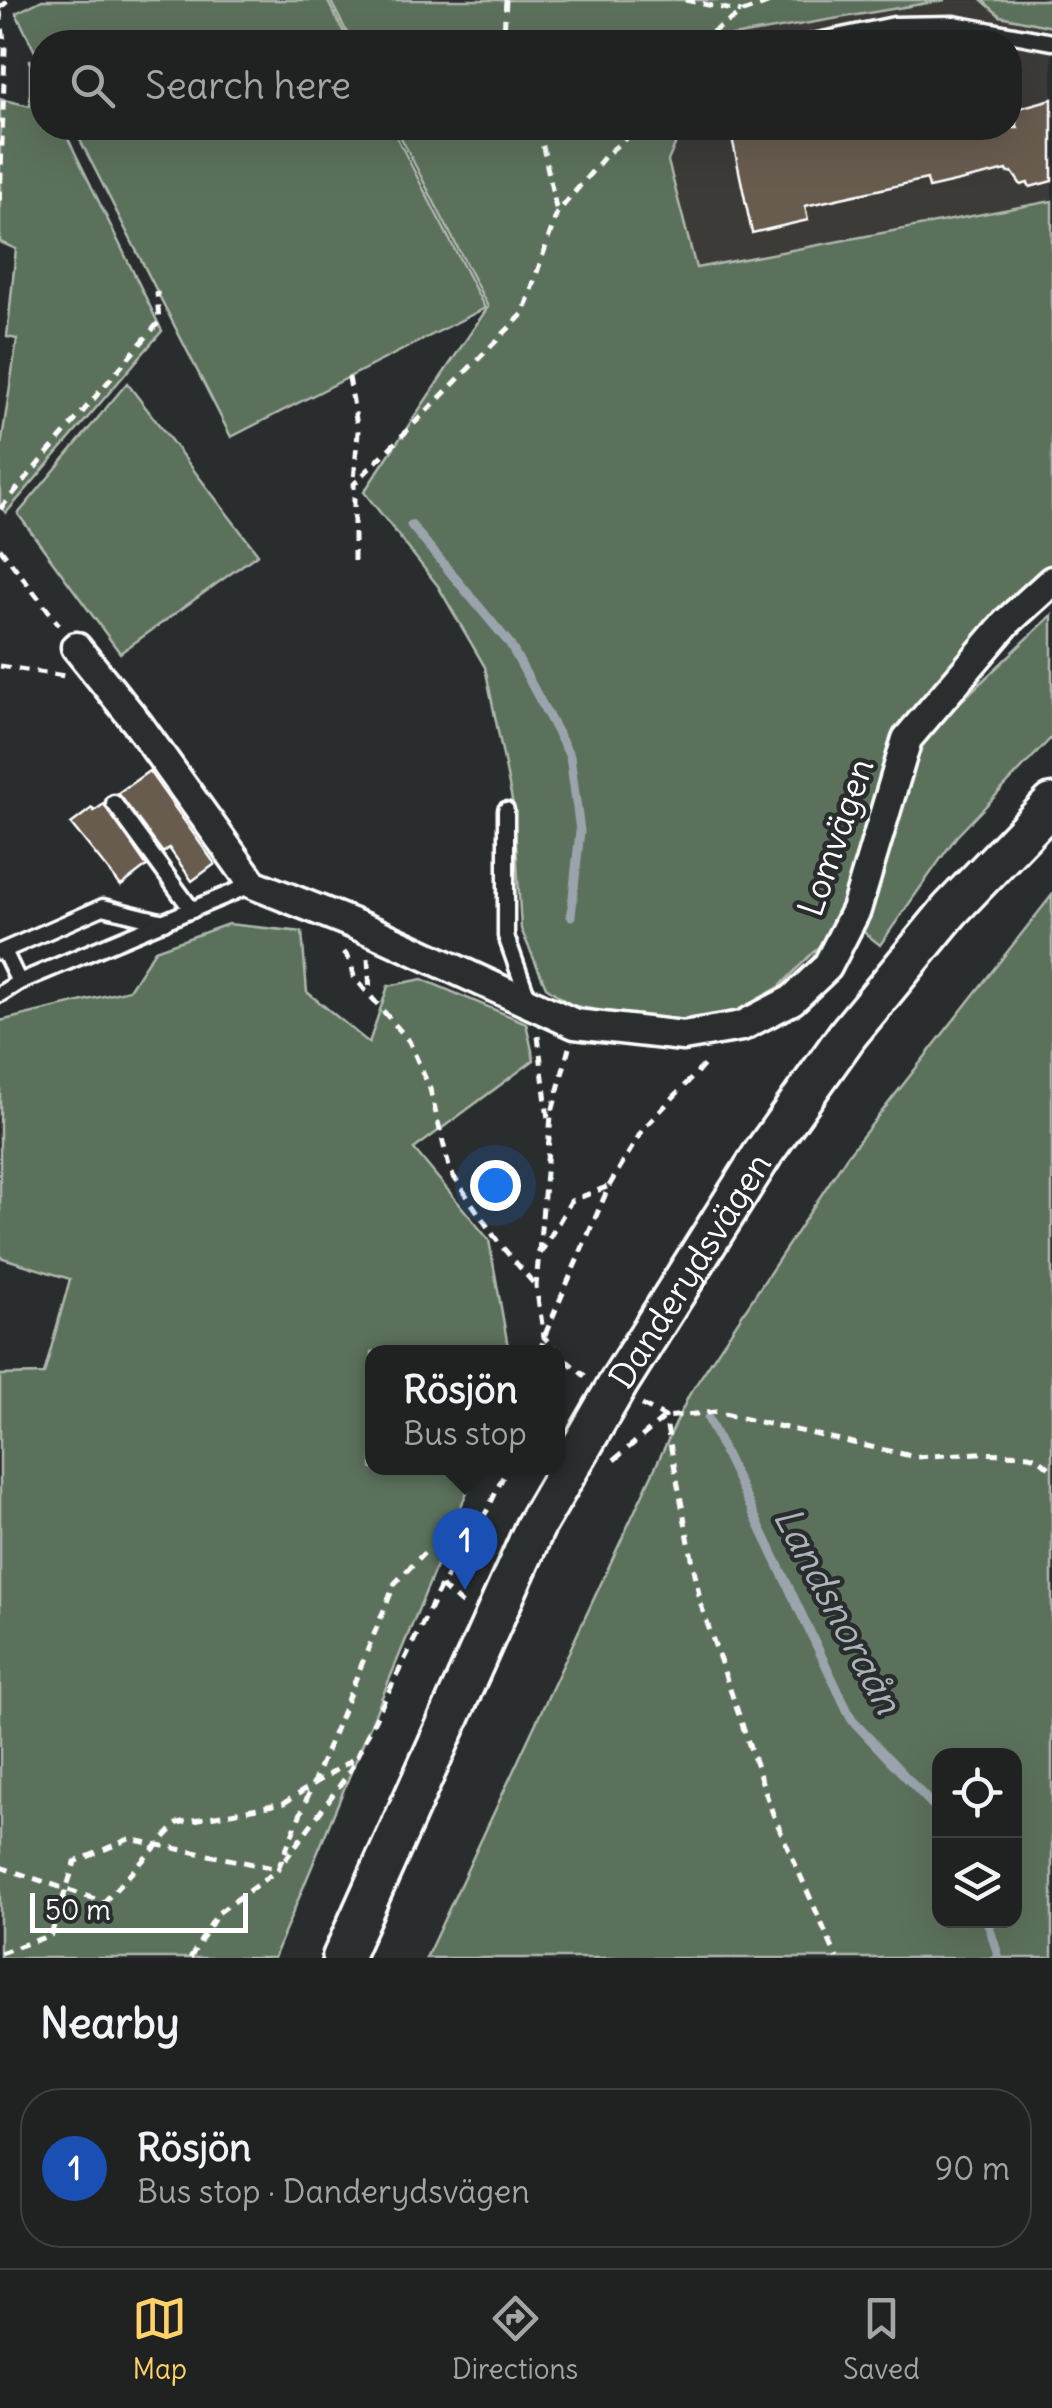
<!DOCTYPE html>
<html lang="en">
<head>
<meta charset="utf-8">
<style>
	body { margin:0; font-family:Delius,sans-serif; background:#282a2a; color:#f1f3f6 }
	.controls { position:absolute; right:30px; bottom:30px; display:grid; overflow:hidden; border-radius:20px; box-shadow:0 10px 40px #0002 }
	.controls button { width:90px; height:90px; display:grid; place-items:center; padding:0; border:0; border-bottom:2px solid #3d3f40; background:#202222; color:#f1f3f6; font:50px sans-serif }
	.scale { position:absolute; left:30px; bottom:25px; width:218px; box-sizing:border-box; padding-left:10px; border:5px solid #fff; border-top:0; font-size:28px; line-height:35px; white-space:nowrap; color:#fff; -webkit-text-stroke:8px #2a2d2e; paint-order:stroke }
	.you { position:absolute; left:495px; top:1185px; width:35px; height:35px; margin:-25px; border:8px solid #fff; border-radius:50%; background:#1a73e8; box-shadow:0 0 0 15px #1a73e833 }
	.badge { display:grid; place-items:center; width:65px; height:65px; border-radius:50%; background:#ffd166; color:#fff; font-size:32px; font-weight:700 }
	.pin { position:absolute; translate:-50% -82px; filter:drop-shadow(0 2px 5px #0008) }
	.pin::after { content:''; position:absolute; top:52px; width:35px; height:30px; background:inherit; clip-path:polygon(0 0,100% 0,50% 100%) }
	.popup { position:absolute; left:365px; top:1345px; width:200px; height:130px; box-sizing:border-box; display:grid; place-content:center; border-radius:20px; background:#202222; filter:drop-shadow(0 2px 8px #0005); font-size:32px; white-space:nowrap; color:#a2a4a5 }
	.popup b { font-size:38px; color:#f1f3f6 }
	.popup::after { content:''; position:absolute; left:50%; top:100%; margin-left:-20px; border:20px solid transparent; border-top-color:#202222 }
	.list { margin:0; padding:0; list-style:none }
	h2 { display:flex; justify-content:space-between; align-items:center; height:130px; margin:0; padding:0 40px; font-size:42px }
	h2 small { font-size:32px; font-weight:400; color:#a2a4a5 }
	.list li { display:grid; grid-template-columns:65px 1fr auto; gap:30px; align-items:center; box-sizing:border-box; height:160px; margin:0 20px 20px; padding:0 20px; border:2px solid #3d3f40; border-radius:40px }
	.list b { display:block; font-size:38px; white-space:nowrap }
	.list p { margin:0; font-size:32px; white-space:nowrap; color:#a2a4a5 }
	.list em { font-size:32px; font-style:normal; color:#a2a4a5 }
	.icon { flex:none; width:55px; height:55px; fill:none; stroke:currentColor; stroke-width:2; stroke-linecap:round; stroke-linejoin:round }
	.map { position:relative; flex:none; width:1052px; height:1958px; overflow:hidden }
	.search { position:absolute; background:#202222; box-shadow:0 10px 40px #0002; left:30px; right:30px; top:30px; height:110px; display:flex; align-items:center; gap:25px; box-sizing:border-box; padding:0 35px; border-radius:40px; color:#a2a4a5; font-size:38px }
	.sheet { height:310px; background:#202222 }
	nav { display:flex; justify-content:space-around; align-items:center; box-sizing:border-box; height:140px; border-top:2px solid #3d3f40; background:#202222; font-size:28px; color:#a2a4a5 }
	nav a { display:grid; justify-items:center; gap:5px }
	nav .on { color:#ffd166 }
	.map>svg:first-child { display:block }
	.built { fill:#3d3b38 }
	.green { fill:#5c715c; stroke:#aeb8ae; stroke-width:2.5; fill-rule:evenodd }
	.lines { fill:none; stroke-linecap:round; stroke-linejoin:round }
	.stream { stroke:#9ba4ac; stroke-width:9 }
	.building { fill:#685c4f; stroke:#fff; stroke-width:2.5 }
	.service-casing { stroke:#fff; stroke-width:21 }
	.minor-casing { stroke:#fff; stroke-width:35 }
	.secondary-casing { stroke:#fff; stroke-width:45 }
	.path { stroke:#fff; stroke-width:5; stroke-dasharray:10 8; stroke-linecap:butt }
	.service { stroke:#2a2d2e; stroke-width:14 }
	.minor { stroke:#2a2d2e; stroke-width:28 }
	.secondary { stroke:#2a2d2e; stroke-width:38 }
	.labels { text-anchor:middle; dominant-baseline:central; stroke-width:9; stroke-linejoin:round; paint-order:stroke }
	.street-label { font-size:35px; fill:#fff; stroke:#2a2d2e }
	.water-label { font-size:38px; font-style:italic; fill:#acb4ba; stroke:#2a2d2e }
</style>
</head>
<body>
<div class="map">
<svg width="1052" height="1958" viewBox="0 0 1052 1958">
	<rect width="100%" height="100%" fill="#2a2d2e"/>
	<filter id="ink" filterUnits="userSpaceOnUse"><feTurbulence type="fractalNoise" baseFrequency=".01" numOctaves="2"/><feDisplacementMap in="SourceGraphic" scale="20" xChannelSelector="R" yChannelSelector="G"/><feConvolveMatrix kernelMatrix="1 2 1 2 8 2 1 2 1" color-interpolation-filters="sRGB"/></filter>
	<g filter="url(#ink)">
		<!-- built -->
		<path class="built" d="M945,0H982L1000,16L1052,27V201L695,268L668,160L682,128H1010V42H718L720,38Z"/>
		<!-- green -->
		<g class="green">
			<path d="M42,0H327L349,42H42V66L16,13Z"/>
			<path d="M330,0H945L721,38L718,42H352Z"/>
			<path d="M982,0H1052V27L1000,16Z"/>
			<path d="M30,59L42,86V128H63L162,331L6,513L0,506V453L17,339L7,337L16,249L0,242V99L30,106Z"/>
			<path d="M74,128H392L485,308L231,437Z"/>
			<path d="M396,128H682L668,161L696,268L1052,201V575L895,738L852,901L826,939L779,987L713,1025L616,1014L571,1005L546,987L521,929L514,810L485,667L438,586L364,492L488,307Z"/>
			<path d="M127,383L258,554L120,653L18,514Z"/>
			<path d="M1052,615V737L956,837L880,945L861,930L902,778L934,727Z"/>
			<path d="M1052,895V1958H426L689,1395L847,1156ZM940,1756H1014V1920H940Z"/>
			<path d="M228,924L302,932L307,992L369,1043L388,986L422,979L526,1023L534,1060L414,1149L489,1240L509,1352H372V1468H477L274,1958H0V1375L44,1374L70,1279L0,1257V1021L129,990L155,950Z"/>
		</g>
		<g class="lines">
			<!-- stream -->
			<g class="stream">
				<path d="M411,525L510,644L570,756L580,831L571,916"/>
				<path d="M708,1418L852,1720L940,1813"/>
				<path d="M987,1920L999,1958"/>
			</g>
		</g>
		<!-- building -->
		<g class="building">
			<path d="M1052,99V181L1030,187L1028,183L1021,185L1012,172L1008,173L1007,170L929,188L927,179L805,206L808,220L752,233L730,128H1018L1012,110Z"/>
			<path d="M149,771L215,864L192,881L169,848L163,853L118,793Z"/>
			<path d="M104,804L147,866L121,886L71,824L92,808L94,811Z"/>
		</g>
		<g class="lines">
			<defs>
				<g id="service">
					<path d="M813,42L894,25L954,24L1052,42"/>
					<path d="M114,803L192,910"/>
					<path d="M506,810V936L529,1001"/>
					<path d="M4,951L19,982"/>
					<path d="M0,952L103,907L164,922"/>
					<path d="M0,994L19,982L253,884"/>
				</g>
				<path id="minor" d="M76,647L138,724L253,884L374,932L575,1024L683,1036L742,1026L792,1000L827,967L856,910L907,739L1007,622L1052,581"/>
				<g id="secondary">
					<path id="s1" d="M342,1958L535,1527L619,1382L764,1152L848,1034L950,910L1052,804"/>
				</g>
			</defs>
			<!-- service casing -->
			<use href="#service" class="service-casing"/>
			<!-- minor casing -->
			<use href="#minor" class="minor-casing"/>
			<!-- secondary casing -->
			<use href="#secondary" class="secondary-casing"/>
			<!-- path -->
			<g class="path">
				<path d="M506,0L504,34L507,42"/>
				<path d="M685,0L741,12"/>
				<path d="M0,8L9,0"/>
				<path d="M0,11L5,49L0,204"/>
				<path d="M697,42L743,12L776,0"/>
				<path d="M539,128L557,213"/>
				<path d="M349,377L358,432L354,481"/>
				<path d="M0,509L159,322L157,292"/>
				<path d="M0,548L59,625"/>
				<path d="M354,561V484L523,314L557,213L606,155L638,128"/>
				<path d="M0,666L65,676"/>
				<path d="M344,952L351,962L354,977L409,1041L430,1089L450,1171L498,1242L536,1286"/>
				<path d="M368,958L370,992"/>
				<path d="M538,1036L548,1119"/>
				<path d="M569,1048L551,1116L536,1286L544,1337L561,1356L585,1376"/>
				<path d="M540,1254L571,1201L609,1186"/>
				<path d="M540,1352L544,1337L609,1186L643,1129L709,1060"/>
				<path d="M642,1405L665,1417L701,1605L773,1814L837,1958"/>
				<path d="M614,1460L665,1417L715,1412L916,1457L978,1453L1029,1455L1039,1459L1052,1470"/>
				<path d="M441,1586L465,1607"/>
				<path d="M285,1860L348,1774L441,1586L488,1509L507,1468"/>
				<path d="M0,1867L104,1902L178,1823L284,1803L353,1759"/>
				<path d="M0,1953L51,1935L75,1862L129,1839L278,1869L395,1583L424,1553"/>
				<path d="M190,1958L218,1913L279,1869"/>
			</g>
			<!-- service -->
			<use href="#service" class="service"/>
			<!-- minor -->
			<use href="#minor" class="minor"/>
			<!-- secondary -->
			<use href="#secondary" class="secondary"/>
		</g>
	</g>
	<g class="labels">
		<!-- street labels -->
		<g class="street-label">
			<text transform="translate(835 837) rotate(-71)">Lomvägen</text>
			<text stroke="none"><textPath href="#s1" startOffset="772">Danderydsvägen</textPath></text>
		</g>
		<!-- water labels -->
		<g class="water-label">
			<text transform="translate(838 1610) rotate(62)">Landsnoraån</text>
		</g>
	</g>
</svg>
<div class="controls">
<button><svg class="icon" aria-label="locate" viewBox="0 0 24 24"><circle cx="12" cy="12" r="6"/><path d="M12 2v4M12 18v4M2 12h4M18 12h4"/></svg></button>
<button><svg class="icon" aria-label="layers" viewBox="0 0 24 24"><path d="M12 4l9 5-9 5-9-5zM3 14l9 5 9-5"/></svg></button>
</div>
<div class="scale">50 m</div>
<div class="you"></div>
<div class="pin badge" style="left:465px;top:1590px;background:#1a4fb4">1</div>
<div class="popup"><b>Rösjön</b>Bus stop</div>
<div class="search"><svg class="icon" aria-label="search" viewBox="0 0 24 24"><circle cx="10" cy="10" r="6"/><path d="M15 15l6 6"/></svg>Search here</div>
</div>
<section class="sheet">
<h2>Nearby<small></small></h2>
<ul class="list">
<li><span class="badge" style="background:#1a4fb4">1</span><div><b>Rösjön</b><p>Bus stop · Danderydsvägen</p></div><em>90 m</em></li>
</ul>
</section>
<nav>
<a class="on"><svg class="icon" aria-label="map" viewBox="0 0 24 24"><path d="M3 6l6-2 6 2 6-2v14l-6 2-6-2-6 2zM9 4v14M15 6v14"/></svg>Map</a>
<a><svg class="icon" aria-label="directions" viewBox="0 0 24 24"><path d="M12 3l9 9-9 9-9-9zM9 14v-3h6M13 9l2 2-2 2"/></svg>Directions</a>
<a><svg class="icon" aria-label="saved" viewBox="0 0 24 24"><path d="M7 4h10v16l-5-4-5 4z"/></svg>Saved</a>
</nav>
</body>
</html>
